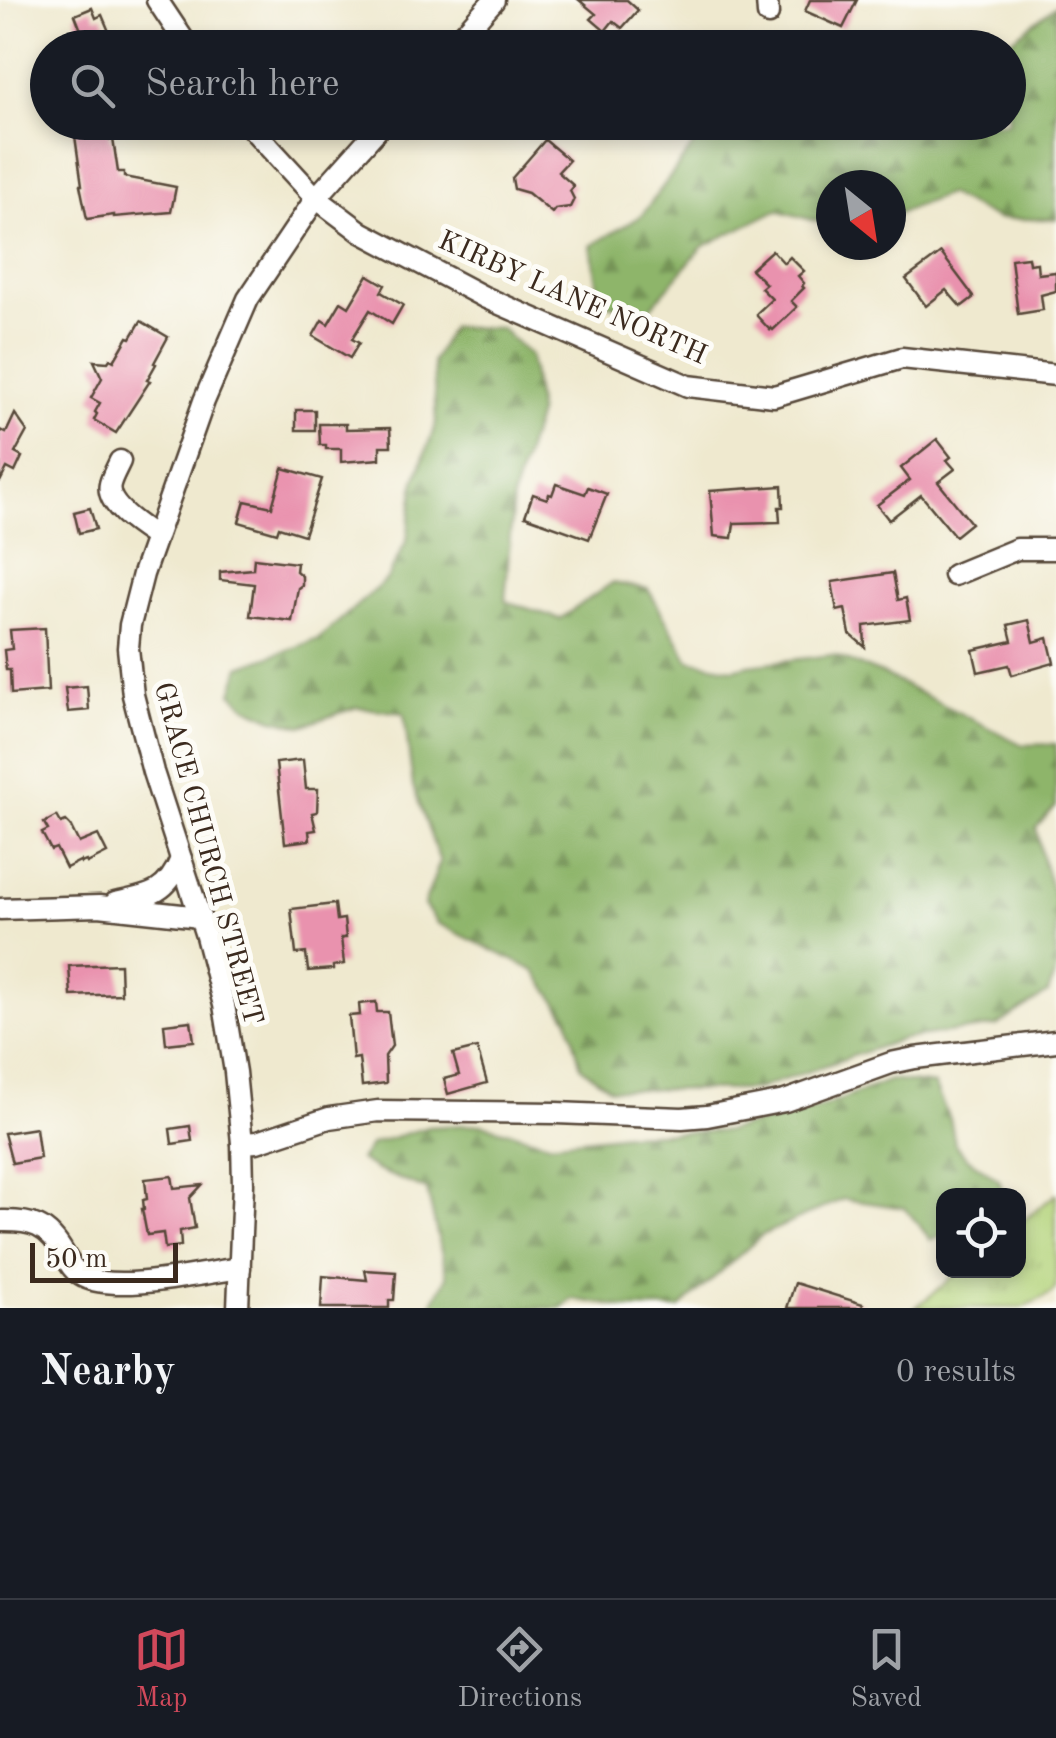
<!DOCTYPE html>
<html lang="en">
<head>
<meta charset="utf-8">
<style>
	body { margin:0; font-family:"Old Standard TT",serif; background:#20242c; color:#f1f3f6 }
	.controls { position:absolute; right:30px; bottom:30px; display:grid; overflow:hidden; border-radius:20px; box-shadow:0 5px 15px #0003 }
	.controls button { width:90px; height:90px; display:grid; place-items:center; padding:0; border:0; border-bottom:2px solid #363941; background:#171b24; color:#f1f3f6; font:50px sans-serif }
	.compass { position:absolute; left:816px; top:170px; width:90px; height:90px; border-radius:50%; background:#171b24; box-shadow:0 5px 15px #0003; rotate:150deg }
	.scale { position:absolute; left:30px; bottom:25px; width:148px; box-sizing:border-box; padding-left:10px; border:5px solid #3b2a1e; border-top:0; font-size:28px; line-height:35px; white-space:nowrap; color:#3b2a1e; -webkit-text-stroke:8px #fdfcf7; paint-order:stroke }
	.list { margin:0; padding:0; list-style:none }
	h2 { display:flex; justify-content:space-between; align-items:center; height:130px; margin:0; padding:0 40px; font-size:42px }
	h2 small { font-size:32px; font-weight:400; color:#9ea1a6 }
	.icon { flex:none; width:55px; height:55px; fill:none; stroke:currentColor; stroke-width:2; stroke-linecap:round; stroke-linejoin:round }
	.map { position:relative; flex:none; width:1056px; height:1308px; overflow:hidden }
	.search { position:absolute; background:#171b24; box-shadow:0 5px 15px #0003; left:30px; right:30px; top:30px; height:110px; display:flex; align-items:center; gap:25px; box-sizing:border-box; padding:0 35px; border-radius:55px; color:#9ea1a6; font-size:38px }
	.sheet { height:290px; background:#171b24 }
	nav { display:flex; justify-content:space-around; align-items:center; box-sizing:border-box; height:140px; border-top:2px solid #363941; background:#171b24; font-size:28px; color:#9ea1a6 }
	nav a { display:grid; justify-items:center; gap:5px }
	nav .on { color:#d1495b }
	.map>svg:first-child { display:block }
	.grass { fill:url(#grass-tufts); stroke:#777e4c; stroke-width:2.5 }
	.forest { fill:url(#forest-firs); stroke:#647044; stroke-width:2.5 }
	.building { fill:#e992ae }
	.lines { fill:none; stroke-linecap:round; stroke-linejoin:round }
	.minor-casing { stroke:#564739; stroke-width:25 }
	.minor { stroke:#fff; stroke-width:20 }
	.labels { text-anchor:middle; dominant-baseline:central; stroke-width:10; stroke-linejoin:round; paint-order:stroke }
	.street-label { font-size:28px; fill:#3b2a1e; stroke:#fdfcf7 }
</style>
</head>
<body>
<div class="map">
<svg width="1056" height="1308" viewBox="0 0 1056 1308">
	<defs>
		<pattern id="grass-tufts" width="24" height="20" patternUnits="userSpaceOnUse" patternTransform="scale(2.5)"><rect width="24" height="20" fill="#b3d37a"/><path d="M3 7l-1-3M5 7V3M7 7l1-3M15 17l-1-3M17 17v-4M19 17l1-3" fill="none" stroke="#9bb569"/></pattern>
		<pattern id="forest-firs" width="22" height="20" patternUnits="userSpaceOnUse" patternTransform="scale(2.5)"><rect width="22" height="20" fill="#8eb56a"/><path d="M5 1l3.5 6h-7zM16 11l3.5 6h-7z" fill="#759357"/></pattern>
	</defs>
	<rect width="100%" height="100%" fill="#fdfcf7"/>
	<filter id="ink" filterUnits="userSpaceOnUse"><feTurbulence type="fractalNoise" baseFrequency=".01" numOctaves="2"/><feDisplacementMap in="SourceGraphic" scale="20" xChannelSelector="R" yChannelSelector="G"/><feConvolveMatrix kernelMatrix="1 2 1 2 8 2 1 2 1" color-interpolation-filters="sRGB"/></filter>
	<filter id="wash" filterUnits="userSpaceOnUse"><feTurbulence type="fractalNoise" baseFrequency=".0048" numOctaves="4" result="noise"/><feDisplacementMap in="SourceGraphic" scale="40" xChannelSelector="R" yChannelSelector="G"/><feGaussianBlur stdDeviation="2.25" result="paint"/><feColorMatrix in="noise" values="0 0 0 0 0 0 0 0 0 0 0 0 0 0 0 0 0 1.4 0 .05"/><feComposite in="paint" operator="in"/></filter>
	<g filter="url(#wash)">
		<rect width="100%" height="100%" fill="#efe9cf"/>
		<!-- grass -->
		<path class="grass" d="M1056,1194V1288L1050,1294L1022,1308H915L961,1271L1018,1270L1019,1224Z"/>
		<!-- forest -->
		<g class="forest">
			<path d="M1056,6V219H997L947,194L891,216V185H831V225L777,210L702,247L642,318L600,300L591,246L642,215L701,135L718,123L1008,122V48L908,47L961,29L1010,41Z"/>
			<path d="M451,327L501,328L530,356L538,414L513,495L505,601L560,619L612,583L648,589L689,660L733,669L749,665L833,655L882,674L1023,745L1056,744V806L1036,828L1044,865L1056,903V970L1048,993L996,1026L902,1039L754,1090L611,1089L581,1067L568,1018L535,971L437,923L424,905L440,862L413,786L404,713L357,707L302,726L274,719L247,707L232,693L240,667L319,639L387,579L407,540L415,481L436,423L433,361Z"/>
			<path d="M890,1080L934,1085L951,1123L955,1144L966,1157L999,1180L1004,1195L944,1196L943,1236L931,1240L905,1208L843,1199L762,1235L680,1308H630L572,1299L562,1308H430L447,1277L427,1190L377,1170L360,1160L371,1144L428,1127L482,1124L549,1143L627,1134L727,1131L823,1107Z"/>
		</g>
		<g id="blocks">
			<!-- building -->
			<g class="building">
				<path d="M579,0H627L638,10L622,28L613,21L605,31L591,19L596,14Z"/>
				<path d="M810,0H857L843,28L805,11Z"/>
				<path d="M92,8L96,18L102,15L116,48H88L75,15Z"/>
				<path d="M108,124L110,140L113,139L118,172H124V177L176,187L171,212L114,217V215L87,219L80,185H82L74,129Z"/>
				<path d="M545,140L569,160L558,172L574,186L570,191L574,199L570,207L555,209L552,213L528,193L514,189L512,178Z"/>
				<path d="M772,250L784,263L790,257L804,271L798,276L804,283L802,286L804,288L791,301L797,307L773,330L771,328L770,330L757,316V313L772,299L761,288L766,284L751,269Z"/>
				<path d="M941,253L974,297L961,307L946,290L926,306L906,279Z"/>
				<path d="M1028,257L1029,264L1037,263L1038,274L1056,272V291L1041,295L1043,310L1018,314L1011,259Z"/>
				<path d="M368,275L385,285L381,292L403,305L392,324L370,310L352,339L359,343L350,358L313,336L322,320L328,324L341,302L349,307Z"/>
				<path d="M141,321L168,337L154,363L156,364L147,380L150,381L116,433L94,420L97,414L95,412L100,403L91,398L102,378L94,361L108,362L110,359L114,361L128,337L131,338Z"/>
				<rect x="296" y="410" width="19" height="20"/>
				<path d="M15,414L27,431L15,453L22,457L15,472L7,468L0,482V430L6,433Z"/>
				<path d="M319,424H346V429L390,428L391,446H380V459L341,462V449H326V445H320Z"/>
				<path d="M937,439L951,457L947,460L955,469L938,482L971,523L955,536L921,495L889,520L877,505L910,480L901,468Z"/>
				<path d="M283,468L322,479L304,535L279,527L277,533L239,522L245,501L272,507Z"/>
				<path d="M556,484L585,494L588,487L607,494L589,539L525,516L533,494L547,499L549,494L552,495Z"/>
				<path d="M782,486L783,507H779L780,522L734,523L732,538L714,536L710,491Z"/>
				<path d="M90,508L96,529L79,533L74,512Z"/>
				<path d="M254,558L297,563L296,571L302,576V585L298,588L292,621L250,616L254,584L220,580V572L253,569Z"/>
				<path d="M893,573L898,600L906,598L910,620L864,626L865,647L850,634L845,609L837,611L832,582Z"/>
				<path d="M1029,620L1034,642L1048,638L1054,663L1012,675L1009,665L978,672L973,650L1012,641L1008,625Z"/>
				<path d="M45,628L48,691L11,694L10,670H6L4,650L12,649L10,630Z"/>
				<path d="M87,686L89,710L68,712L65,688Z"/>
				<path d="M303,760L306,789H318L317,812L312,813L316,830L309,831L310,840L285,843L276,763Z"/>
				<path d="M57,816L61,823L66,821L70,825L79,843L98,835L107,853L87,863L86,861L81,863L80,861L66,868L56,848L51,850L42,833L48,830L44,823Z"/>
				<path d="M335,904L337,920L344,919L346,938H341L344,964L333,966V969L308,971L306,953L296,954L291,909Z"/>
				<path d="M120,964L121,994L71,996L69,966Z"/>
				<path d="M376,1002L377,1012H388L392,1046L385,1056L386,1083L362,1086L359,1058L353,1059L349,1016L360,1015L359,1004Z"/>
				<path d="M191,1021L194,1041L166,1044L164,1024Z"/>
				<path d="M477,1048L487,1083L448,1094L444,1079L459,1075L453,1054Z"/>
				<path d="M190,1126L192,1141L172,1144L170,1129Z"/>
				<path d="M36,1128L40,1158L12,1163L4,1133Z"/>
				<path d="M172,1176L174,1188L202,1185L190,1198L195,1228L180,1231L181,1246L165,1248L163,1233L147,1235L142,1209H144L143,1200L147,1199L145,1179Z"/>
				<path d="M365,1270L396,1272L394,1300H389V1308H321L323,1276L367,1280Z"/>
				<path d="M795,1283L863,1304L862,1308H787Z"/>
			</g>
		</g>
	</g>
	<g filter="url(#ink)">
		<use href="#blocks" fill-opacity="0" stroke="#564739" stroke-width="2.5"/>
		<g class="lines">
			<defs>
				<g id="minor">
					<path d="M157,0L189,48"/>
					<path d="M767,0L768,14"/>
					<path d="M451,48L494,0"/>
					<path d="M246,122L316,198L361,232L484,297L688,386L774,396L902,358L1056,375"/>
					<path d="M120,461C117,468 112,476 110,484C105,505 141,527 156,537"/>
					<path d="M954,575L1017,549H1056"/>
					<path d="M115,903C149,896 167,894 181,859"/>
					<path d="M0,909L99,906L200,917"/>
					<path d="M242,1143L257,1142L329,1118L378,1111L556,1113L682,1118L707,1116L785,1101L891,1063L915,1058L1056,1041"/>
					<path d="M0,1221C32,1220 48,1225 64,1254C70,1264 74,1272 84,1277C118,1293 202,1273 240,1268"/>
					<path d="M238,1308L243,1184L242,1143L235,1072L224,1005L206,936L153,772L133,695L128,648L130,625L143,574L204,401L248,299L316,198L384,122"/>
				</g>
			</defs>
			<!-- minor casing -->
			<use href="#minor" class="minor-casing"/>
			<!-- minor -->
			<use href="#minor" class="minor"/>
		</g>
	</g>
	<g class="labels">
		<!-- street labels -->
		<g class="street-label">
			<text transform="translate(572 299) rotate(24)">KIRBY LANE NORTH</text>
			<text transform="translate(207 854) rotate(75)">GRACE CHURCH STREET</text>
		</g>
	</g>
</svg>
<div class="controls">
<button><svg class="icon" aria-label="locate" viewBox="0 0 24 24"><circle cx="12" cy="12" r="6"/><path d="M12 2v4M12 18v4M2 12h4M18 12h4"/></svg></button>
</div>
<svg class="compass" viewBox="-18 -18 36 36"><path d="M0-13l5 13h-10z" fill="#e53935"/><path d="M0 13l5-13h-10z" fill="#9ea1a6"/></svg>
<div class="scale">50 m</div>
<div class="search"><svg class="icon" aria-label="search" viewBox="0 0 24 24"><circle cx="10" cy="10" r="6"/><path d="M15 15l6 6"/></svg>Search here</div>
</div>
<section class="sheet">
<h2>Nearby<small>0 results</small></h2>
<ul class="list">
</ul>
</section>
<nav>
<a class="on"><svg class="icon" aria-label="map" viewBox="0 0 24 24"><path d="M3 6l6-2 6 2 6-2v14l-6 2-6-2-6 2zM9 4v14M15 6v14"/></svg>Map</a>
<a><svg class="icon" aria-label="directions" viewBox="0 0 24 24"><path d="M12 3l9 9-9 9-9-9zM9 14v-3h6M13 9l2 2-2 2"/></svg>Directions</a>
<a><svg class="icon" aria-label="saved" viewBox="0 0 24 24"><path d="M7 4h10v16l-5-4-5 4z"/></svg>Saved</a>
</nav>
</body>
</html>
